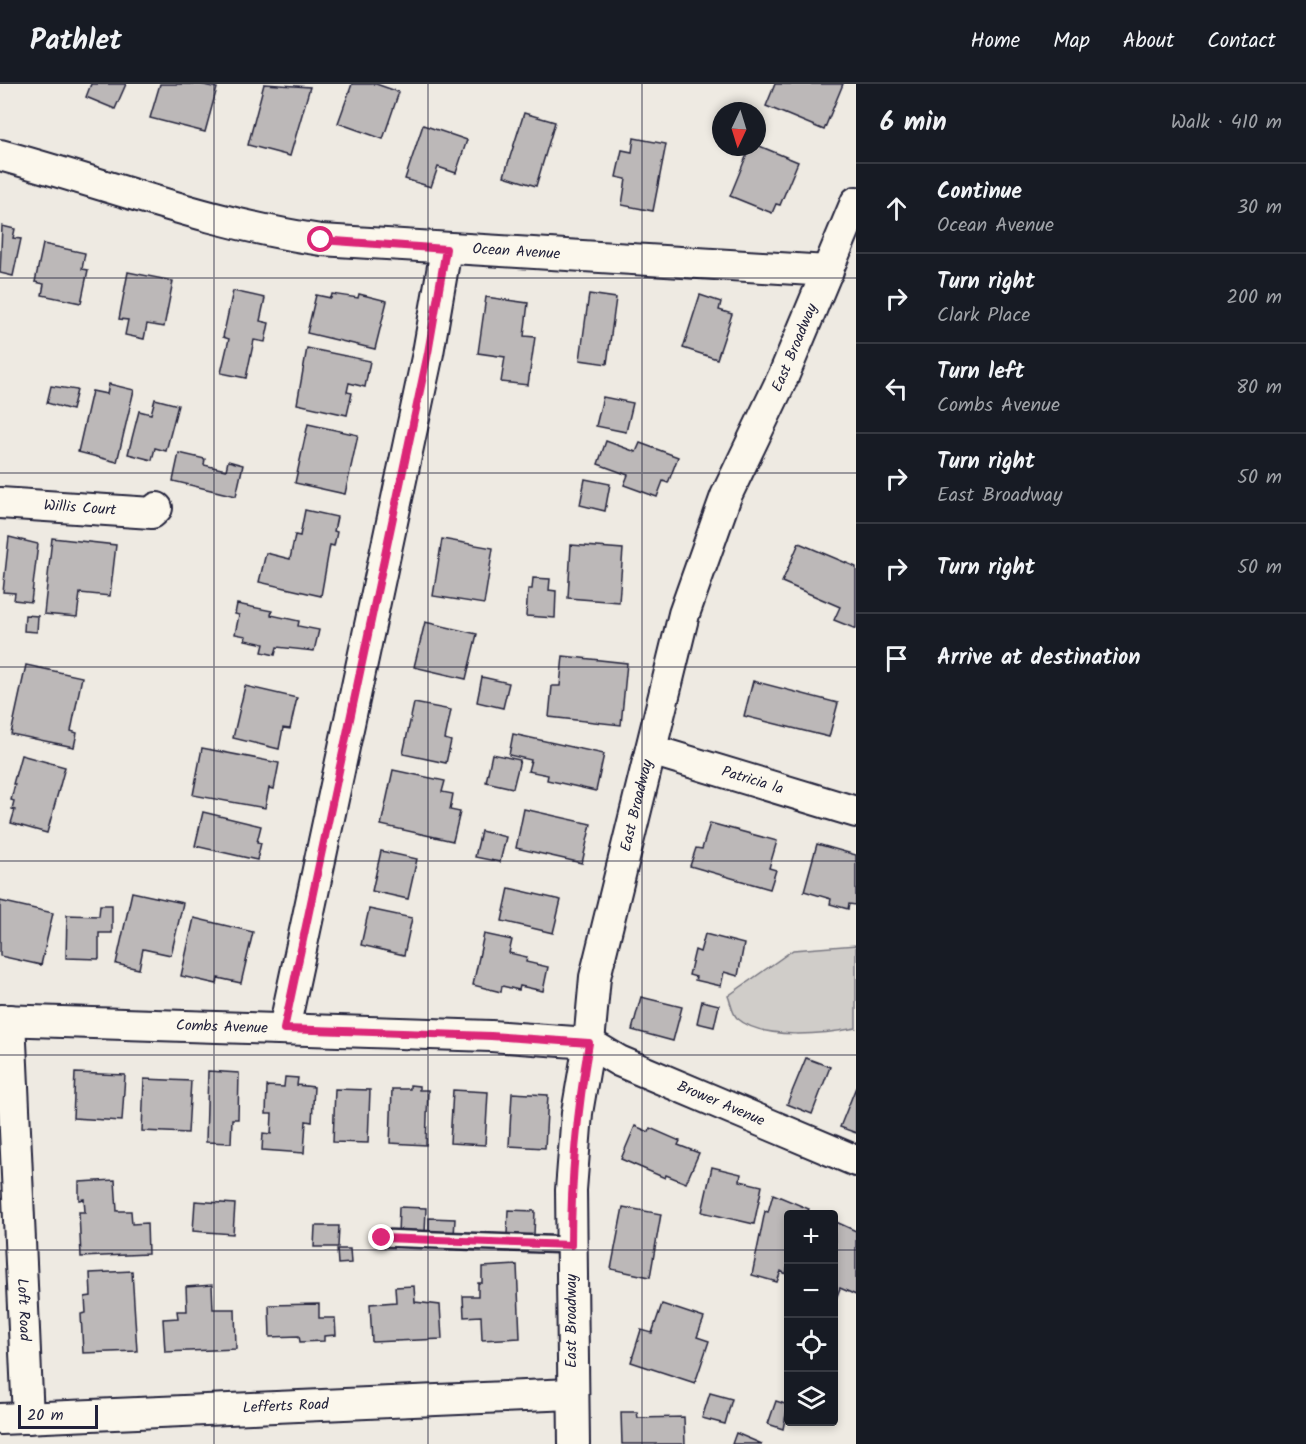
<!DOCTYPE html>
<html lang="en">
<head>
<meta charset="utf-8">
<style>
	body { margin:0; font-family:Kalam,sans-serif; background:#242831; color:#f1f3f6 }
	.controls { position:absolute; right:18px; bottom:18px; display:grid; overflow:hidden; border-radius:6px; box-shadow:0 3px 9px #0003 }
	.controls button { width:54px; height:54px; display:grid; place-items:center; padding:0; border:0; border-bottom:2px solid #363941; background:#171b24; color:#f1f3f6; font:30px sans-serif }
	.compass { position:absolute; left:712px; top:18px; width:54px; height:54px; border-radius:50%; background:#171b24; box-shadow:0 3px 9px #0003; rotate:184deg }
	.scale { position:absolute; left:18px; bottom:15px; width:80px; box-sizing:border-box; padding-left:6px; border:3px solid #22223b; border-top:0; font-size:16px; line-height:21px; white-space:nowrap; color:#22223b; -webkit-text-stroke:4px #fbf7ec; paint-order:stroke }
	.stop { position:absolute; width:18px; height:18px; margin:-14px; border:4px solid #db2777; border-radius:50%; background:#fff }
	.stop.end { background:#db2777; border-color:#fff; box-shadow:0 2px 6px #0008 }
	.list { margin:0; padding:0; list-style:none }
	h2 { display:flex; justify-content:space-between; align-items:center; height:78px; margin:0; padding:0 24px; font-size:26px }
	h2 small { font-size:20px; font-weight:400; color:#9ea1a6 }
	.list li { display:grid; grid-template-columns:39px 1fr auto; gap:18px; align-items:center; box-sizing:border-box; height:90px; padding:0 24px; border-top:2px solid #363941 }
	.list b { display:block; font-size:22px; white-space:nowrap }
	.list p { margin:0; font-size:20px; white-space:nowrap; color:#9ea1a6 }
	.list em { font-size:20px; font-style:normal; color:#9ea1a6 }
	.icon { flex:none; width:33px; height:33px; fill:none; stroke:currentColor; stroke-width:2; stroke-linecap:round; stroke-linejoin:round }
	.map { position:relative; flex:none; width:856px; height:1360px; overflow:hidden }
	header { display:flex; align-items:center; gap:36px; box-sizing:border-box; height:84px; padding:0 30px; background:#171b24; border-bottom:2px solid #363941 }
	header strong { font-size:28px }
	nav { display:flex; gap:33px; margin-inline-start:auto; font-size:21px }
	main { display:flex }
	aside { flex:1; background:#171b24 }
	.map>svg:first-child { display:block }
	.green { fill:#d0cdc9; stroke:#797882; stroke-width:1.5 }
	.building { fill:#bcb8b8; stroke:#22223b; stroke-width:1.5 }
	.lines { fill:none; stroke-linecap:round; stroke-linejoin:round }
	.service-casing { stroke:#22223b; stroke-width:20 }
	.minor-casing { stroke:#22223b; stroke-width:34 }
	.service { stroke:#fbf7ec; stroke-width:15 }
	.minor { stroke:#fbf7ec; stroke-width:30 }
	.route { stroke:#db2777; stroke-width:8 }
	.grid { fill:none; stroke:#22223b; stroke-width:1.5; stroke-opacity:0.55 }
	.labels { text-anchor:middle; dominant-baseline:central; stroke-width:5; stroke-linejoin:round; paint-order:stroke }
	.street-label { font-size:15px; fill:#22223b; stroke:#fbf7ec }
</style>
</head>
<body>
<header>
<strong>Pathlet</strong>
<nav><a>Home</a><a>Map</a><a>About</a><a>Contact</a></nav>
</header>
<main>
<div class="map">
<svg width="856" height="1360" viewBox="0 0 856 1360">
	<rect width="100%" height="100%" fill="#eeeae2"/>
	<filter id="ink" filterUnits="userSpaceOnUse"><feTurbulence type="fractalNoise" baseFrequency=".0167" numOctaves="2"/><feDisplacementMap in="SourceGraphic" scale="12" xChannelSelector="R" yChannelSelector="G"/><feConvolveMatrix kernelMatrix="1 2 1 2 8 2 1 2 1" color-interpolation-filters="sRGB"/></filter>
	<g filter="url(#ink)">
		<!-- green -->
		<path class="green" d="M856,861V944C825,950 762,957 737,934C732,929 731,919 728,912L793,866Z"/>
		<!-- building -->
		<g class="building">
			<path d="M91,0H126L115,25L86,13Z"/>
			<path d="M160,0H200L217,4L205,48L150,34Z"/>
			<path d="M264,0L310,3L290,72L248,61Z"/>
			<path d="M352,0H376L399,8L383,55L338,39Z"/>
			<path d="M775,0H843L824,46L766,22Z"/>
			<path d="M524,29L555,38L536,102L504,92Z"/>
			<path d="M423,41L467,56L456,89L438,83L431,103L405,95Z"/>
			<path d="M634,54L666,60L653,127L622,121L626,95L616,93L622,66L632,68Z"/>
			<path d="M757,61L798,78L780,121L776,120L772,129L730,112L750,63Z"/>
			<path d="M2,142L15,145L13,154L21,155L13,192L0,189Z"/>
			<path d="M43,160L85,169L82,185L88,186L81,219L42,211L44,200L35,198Z"/>
			<path d="M128,188L173,197L164,243L147,240L144,255L125,251L128,236L119,235Z"/>
			<path d="M233,207L265,214L260,237L269,239L265,258L254,256L246,294L221,289L229,255L223,253Z"/>
			<path d="M332,210L358,214L359,210L387,217L375,265L307,249L316,211L331,214Z"/>
			<path d="M589,210L616,214L607,280L580,276Z"/>
			<path d="M700,211L721,218L719,226L732,230L717,275L683,264Z"/>
			<path d="M486,213L528,219L524,252L535,253L528,301L501,298L505,273L478,269Z"/>
			<path d="M307,264L370,277L365,303L349,299L347,308L352,309L347,331L297,320Z"/>
			<path d="M109,300L134,306L117,378L78,368L92,307L107,310Z"/>
			<path d="M51,302L77,306L72,326L47,319Z"/>
			<path d="M603,313L633,319L626,348L596,342Z"/>
			<path d="M155,315L178,321L166,367L155,364L152,376L128,370L139,327L151,330Z"/>
			<path d="M308,340L358,351L345,410L295,399Z"/>
			<path d="M606,357L636,368L640,359L678,373L668,399L663,397L657,413L624,401L628,391L598,380Z"/>
			<path d="M179,369L205,375L204,381L226,386L228,377L243,381L236,412L173,397Z"/>
			<path d="M585,395L610,400L605,427L580,421Z"/>
			<path d="M305,426L337,433L334,447L337,448L334,462L330,461L321,512L259,498L266,469L290,475L295,451L300,452Z"/>
			<path d="M9,453L38,460L31,518L14,516L15,509L3,508Z"/>
			<path d="M52,454L116,461L110,512L80,509L77,533L44,530Z"/>
			<path d="M442,455L493,464L484,520L433,512Z"/>
			<path d="M799,459L856,483V545L834,536L840,523L782,498Z"/>
			<path d="M571,461L623,465L619,518L568,514Z"/>
			<path d="M533,494L550,495L549,506L556,507L555,534L526,532L528,505H532Z"/>
			<path d="M237,520L272,527L271,531L299,537L298,542L319,546L314,567L277,563L275,571L262,568L264,560L245,556L246,552L235,550L239,531L235,530Z"/>
			<path d="M25,531L38,532L37,548L24,547Z"/>
			<path d="M425,538L477,550L466,595L414,583Z"/>
			<path d="M563,572L627,579L621,641L549,633L552,602H560Z"/>
			<path d="M26,581L82,593L71,647L77,649L74,663L11,650Z"/>
			<path d="M482,593L509,599L503,624L477,618Z"/>
			<path d="M753,597L838,619L829,653L744,632Z"/>
			<path d="M245,602L297,614L290,645L283,644L279,665L233,654Z"/>
			<path d="M414,619L451,626L445,655L451,657L446,679L403,670Z"/>
			<path d="M513,650L604,670L596,707L547,696L548,691L528,687L531,676L509,671Z"/>
			<path d="M202,664L279,679L274,705L269,704L265,724L193,711Z"/>
			<path d="M492,670L520,676L513,704L486,698Z"/>
			<path d="M21,671L65,683L47,749L11,739L15,726L12,725L14,717L11,716L15,700H13Z"/>
			<path d="M393,686L445,697L442,708L453,710L450,726L460,728L453,757L381,741Z"/>
			<path d="M524,725L591,740L582,779L516,764Z"/>
			<path d="M203,728L261,742L257,758L261,759L257,776L195,762Z"/>
			<path d="M710,739L777,757L769,784L776,786L770,805L690,782L696,764L702,765Z"/>
			<path d="M481,747L506,753L500,778L475,773Z"/>
			<path d="M817,760L856,771V821L849,820L848,825L830,820L831,815L804,807Z"/>
			<path d="M381,767L417,775L408,815L372,807Z"/>
			<path d="M509,804L561,816L553,849L502,837Z"/>
			<path d="M132,808L183,819L171,871L143,865L139,885L116,880Z"/>
			<path d="M0,817L53,829L41,881L0,872Z"/>
			<path d="M100,821H112V849H99V875L66,874L67,831L99,832Z"/>
			<path d="M369,825L412,834L404,871L361,861Z"/>
			<path d="M194,834L253,848L241,899L218,894L217,900L181,892Z"/>
			<path d="M484,850L512,856L509,869L527,873L526,878L548,883L543,907L520,902L519,906L502,902L501,908L473,901Z"/>
			<path d="M705,850L744,860L738,892L724,888L721,902L695,896L696,893L689,891L695,866L700,868Z"/>
			<path d="M641,913L682,923L673,957L632,946Z"/>
			<path d="M702,917L719,921L714,943L697,939Z"/>
			<path d="M806,974L830,983L812,1030L787,1020Z"/>
			<path d="M208,987L239,989L238,1035H232L231,1059L206,1058Z"/>
			<path d="M75,989L125,991L122,1037L73,1034Z"/>
			<path d="M285,993L298,994L297,1001L314,1003L312,1038L306,1037L304,1069L262,1066L263,1049L271,1050L272,1030H266L267,1002L284,1003Z"/>
			<path d="M144,995L191,997L188,1049L142,1047Z"/>
			<path d="M410,1001L419,1002V1006H428L426,1061L390,1059L392,1005H410Z"/>
			<path d="M856,1003V1049L840,1043Z"/>
			<path d="M335,1005L370,1006L368,1059L333,1058Z"/>
			<path d="M453,1006L488,1008L485,1061L450,1059Z"/>
			<path d="M512,1009L548,1011L545,1064L509,1062Z"/>
			<path d="M635,1042L649,1048L650,1044L680,1057L678,1061L699,1069L686,1099L666,1091L665,1094L621,1075Z"/>
			<path d="M712,1083L741,1090L740,1097L762,1102L754,1140L702,1128Z"/>
			<path d="M115,1096L117,1127H131L132,1140L147,1139L148,1170L81,1173L79,1128H85L84,1115L79,1116V1098Z"/>
			<path d="M773,1110L809,1125L806,1130H788V1182L786,1190L781,1187L777,1198L752,1191L765,1127L768,1128Z"/>
			<path d="M195,1117L235,1120L233,1150L193,1147Z"/>
			<path d="M399,1123L426,1124L425,1150H398Z"/>
			<path d="M623,1123L661,1130L650,1193L611,1185Z"/>
			<path d="M508,1126L535,1127L534,1151L507,1150Z"/>
			<path d="M429,1134L455,1135L454,1152L429,1151Z"/>
			<path d="M834,1137L856,1147V1211L840,1204L836,1215Z"/>
			<path d="M315,1142H339L338,1163H314Z"/>
			<path d="M337,1165H350L351,1179L338,1180Z"/>
			<path d="M517,1181L520,1254L482,1256L481,1232L464,1233L463,1212H478V1199H482V1183Z"/>
			<path d="M132,1187L137,1267L83,1269L81,1230L86,1229L85,1213L91,1212L90,1189Z"/>
			<path d="M212,1201L213,1225H235L236,1265L165,1268L163,1235L178,1234L177,1227H187L186,1203Z"/>
			<path d="M414,1202L415,1218L440,1221L442,1255L372,1258L370,1220L396,1218L395,1203Z"/>
			<path d="M319,1220V1234H335L336,1251L324,1252V1257L300,1258L299,1252L270,1253L269,1221Z"/>
			<path d="M662,1220L704,1234L697,1253L709,1257L695,1299L631,1278L641,1246L652,1249Z"/>
			<path d="M710,1309L732,1315L725,1340L702,1334Z"/>
			<path d="M776,1317L788,1321L783,1345L768,1340Z"/>
			<path d="M621,1328H637L638,1334L684,1333L685,1360H622Z"/>
			<path d="M736,1349L762,1360H732Z"/>
		</g>
		<g class="lines">
			<defs>
				<path id="service" d="M382,1154L571,1161"/>
				<g id="minor">
					<path id="s1" d="M0,71C108,100 210,140 321,156L828,187"/>
					<path id="s2" d="M0,419L152,429L157,424"/>
					<path id="s3" d="M651,666L856,728"/>
					<path id="s4" d="M0,936L491,952L589,959L619,977L856,1077"/>
					<path id="s5" d="M10,936L28,1334"/>
					<path d="M284,945L428,269L446,165"/>
					<path id="s6" d="M0,1335L572,1310"/>
					<path id="s7" d="M574,1360L571,1106L577,1029L589,959L595,893L684,530L726,412L783,293L856,118"/>
				</g>
			</defs>
			<!-- service casing -->
			<use href="#service" class="service-casing"/>
			<!-- minor casing -->
			<use href="#minor" class="minor-casing"/>
			<!-- service -->
			<use href="#service" class="service"/>
			<!-- minor -->
			<use href="#minor" class="minor"/>
		</g>
	</g>
	<g class="lines" filter="url(#ink)">
		<!-- route -->
		<path class="route" d="M321,156L446,165L428,269L284,945L491,952L589,959C577,1027 571,1092 571,1161L382,1154"/>
	</g>
	<!-- grid -->
	<path class="grid" d="M214,0V1360M428,0V1360M642,0V1360M0,194H856M0,389H856M0,583H856M0,777H856M0,971H856M0,1166H788M834,1166H856"/>
	<g class="labels">
		<!-- street labels -->
		<g class="street-label">
			<text stroke="none"><textPath href="#s1" startOffset="528">Ocean Avenue</textPath></text>
			<text stroke="none"><textPath href="#s7" startOffset="1131">East Broadway</textPath></text>
			<text stroke="none"><textPath href="#s2" startOffset="80">Willis Court</textPath></text>
			<text stroke="none"><textPath href="#s3" startOffset="106">Patricia la</textPath></text>
			<text stroke="none"><textPath href="#s7" startOffset="645">East Broadway</textPath></text>
			<text stroke="none"><textPath href="#s4" startOffset="222">Combs Avenue</textPath></text>
			<text stroke="none"><textPath href="#s4" startOffset="735">Brower Avenue</textPath></text>
			<text stroke="none"><textPath href="#s5" startOffset="290">Loft Road</textPath></text>
			<text transform="translate(572 1237) rotate(-90)">East Broadway</text>
			<text stroke="none"><textPath href="#s6" startOffset="286">Lefferts Road</textPath></text>
		</g>
	</g>
</svg>
<div class="controls">
<button>+</button>
<button>−</button>
<button><svg class="icon" aria-label="locate" viewBox="0 0 24 24"><circle cx="12" cy="12" r="6"/><path d="M12 2v4M12 18v4M2 12h4M18 12h4"/></svg></button>
<button><svg class="icon" aria-label="layers" viewBox="0 0 24 24"><path d="M12 4l9 5-9 5-9-5zM3 14l9 5 9-5"/></svg></button>
</div>
<svg class="compass" viewBox="-18 -18 36 36"><path d="M0-13l5 13h-10z" fill="#e53935"/><path d="M0 13l5-13h-10z" fill="#9ea1a6"/></svg>
<div class="scale">20 m</div>
<div class="stop" style="left:321px;top:156px"></div>
<div class="stop end" style="left:382px;top:1154px"></div>
</div>
<aside>
<h2>6 min<small>Walk · 410 m</small></h2>
<ul class="list">
<li><svg class="icon" aria-label="ahead" viewBox="0 0 24 24"><path d="M12 20V5M6 11l6-6 6 6"/></svg><div><b>Continue</b><p>Ocean Avenue</p></div><em>30 m</em></li>
<li><svg class="icon" aria-label="right" viewBox="0 0 24 24"><path d="M7 20v-9h11M14 6l5 5-5 5"/></svg><div><b>Turn right</b><p>Clark Place</p></div><em>200 m</em></li>
<li><svg class="icon" aria-label="left" viewBox="0 0 24 24"><path d="M17 20v-9H6M10 6l-5 5 5 5"/></svg><div><b>Turn left</b><p>Combs Avenue</p></div><em>80 m</em></li>
<li><svg class="icon" aria-label="right" viewBox="0 0 24 24"><path d="M7 20v-9h11M14 6l5 5-5 5"/></svg><div><b>Turn right</b><p>East Broadway</p></div><em>50 m</em></li>
<li><svg class="icon" aria-label="right" viewBox="0 0 24 24"><path d="M7 20v-9h11M14 6l5 5-5 5"/></svg><div><b>Turn right</b></div><em>50 m</em></li>
<li><svg class="icon" aria-label="arrive" viewBox="0 0 24 24"><path d="M6 21V4h12l-3 4 3 4H6"/></svg><div><b>Arrive at destination</b></div></li>
</ul>
</aside>
</main>
</body>
</html>
